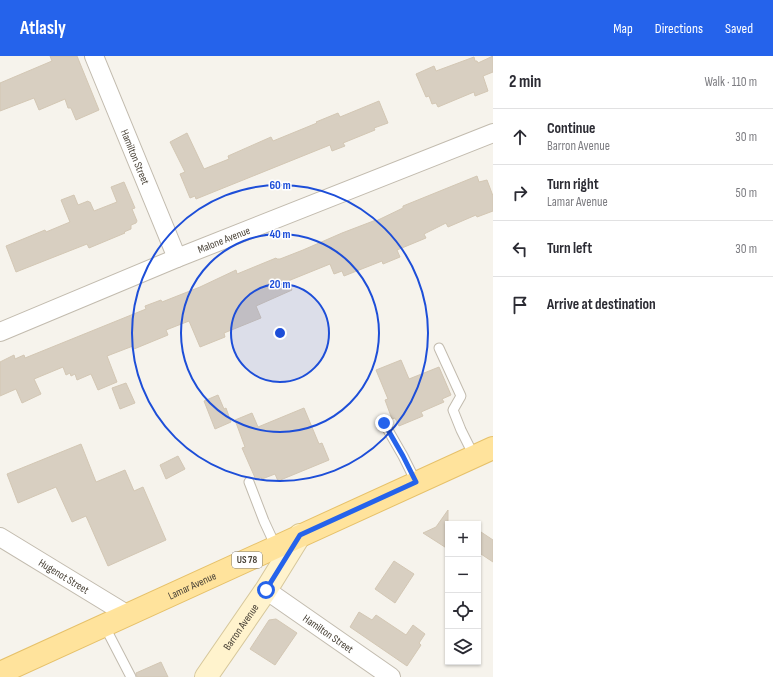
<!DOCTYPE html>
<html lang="en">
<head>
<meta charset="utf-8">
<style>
	body { margin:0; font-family:"Sofia Sans Condensed",sans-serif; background:#f7f7f7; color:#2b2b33 }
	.controls { position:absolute; right:12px; bottom:12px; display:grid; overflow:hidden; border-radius:0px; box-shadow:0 1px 3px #0004 }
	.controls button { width:36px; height:36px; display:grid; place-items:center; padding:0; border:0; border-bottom:1px solid #e1e1e2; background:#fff; color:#2b2b33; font:20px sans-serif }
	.stop { position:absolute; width:12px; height:12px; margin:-9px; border:3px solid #2563eb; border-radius:50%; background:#fff }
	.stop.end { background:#2563eb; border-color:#fff; box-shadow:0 1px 4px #0008 }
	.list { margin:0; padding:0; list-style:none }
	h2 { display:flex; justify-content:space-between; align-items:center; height:52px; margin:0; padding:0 16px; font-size:17px }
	h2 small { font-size:13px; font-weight:400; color:#7c7c81 }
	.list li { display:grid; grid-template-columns:26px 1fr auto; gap:12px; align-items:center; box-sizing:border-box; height:56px; padding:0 16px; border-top:1px solid #e1e1e2 }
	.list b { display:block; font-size:15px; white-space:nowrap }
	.list p { margin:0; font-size:13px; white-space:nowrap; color:#7c7c81 }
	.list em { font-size:13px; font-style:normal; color:#7c7c81 }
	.icon { flex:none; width:22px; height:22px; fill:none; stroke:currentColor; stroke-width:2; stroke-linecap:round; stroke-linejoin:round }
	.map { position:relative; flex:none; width:493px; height:621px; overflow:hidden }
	header { display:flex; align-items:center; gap:24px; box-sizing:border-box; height:56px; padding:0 20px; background:#2563eb; color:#fff }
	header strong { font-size:19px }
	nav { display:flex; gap:22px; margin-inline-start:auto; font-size:14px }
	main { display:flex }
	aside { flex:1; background:#fff }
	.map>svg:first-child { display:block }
	.building { fill:#d8cfc1; stroke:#d3c7b4 }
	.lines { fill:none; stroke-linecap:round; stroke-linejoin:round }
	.service-casing { stroke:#c2bbae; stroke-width:11 }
	.minor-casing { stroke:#c2bbae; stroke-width:20 }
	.secondary-casing { stroke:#d6c79b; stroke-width:24 }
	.primary-casing { stroke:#e6c16a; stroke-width:24 }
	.service { stroke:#fff; stroke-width:9 }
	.minor { stroke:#fff; stroke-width:18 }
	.secondary { stroke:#fff3cd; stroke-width:22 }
	.primary { stroke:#ffe39c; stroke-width:22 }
	.route { stroke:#2563eb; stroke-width:5 }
	.ring { fill:none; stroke:#1d4ed8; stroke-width:2 }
	.labels { text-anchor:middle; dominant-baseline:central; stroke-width:3; stroke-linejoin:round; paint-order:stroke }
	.shield { fill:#fff; stroke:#817c74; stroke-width:1 }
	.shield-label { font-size:10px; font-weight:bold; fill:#4b4439 }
	.street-label { font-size:11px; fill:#4b4439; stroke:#fff }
	.centre { fill:#1d4ed8; stroke:#fff; stroke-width:2 }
	.ring-label { font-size:12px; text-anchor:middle; font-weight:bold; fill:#1d4ed8; stroke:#fff; stroke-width:3; stroke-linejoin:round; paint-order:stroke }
</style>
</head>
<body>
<header>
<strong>Atlasly</strong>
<nav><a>Map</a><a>Directions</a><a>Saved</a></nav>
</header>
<main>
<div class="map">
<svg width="493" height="621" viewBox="0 0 493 621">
	<rect width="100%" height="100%" fill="#f6f3ec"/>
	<!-- building -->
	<g class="building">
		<path d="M50,0H77L99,54L76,64L71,52H68L65,43L39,54L34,42L0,55V27L52,5Z"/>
		<path d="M493,0V16L483,20L488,35L475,40L474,36L438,51L436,47L432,48L429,40L426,41L416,18L434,10L436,15L474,1L475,5H477L478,7Z"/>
		<path d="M379,45L388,67L374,72L375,74L343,87L345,90L332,95L330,89L196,143L195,140L190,142L180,118L185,116L170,86L187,77L204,113L229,103L228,100L271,81L273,85L317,67L316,66L338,57L340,61Z"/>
		<path d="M477,120L479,126L487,124L493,140V155L477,161L476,159L448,171L446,167L424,178L426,182L397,194L400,201L383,208L382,205L344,220L342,215L334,218L330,208L288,225L292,234L256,250L261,262L224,277L225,281L200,291L189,265L166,274L168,279L134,293L133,290L107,300L117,326L98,334L91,318L77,324L75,318L71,320L70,317L66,319L63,311L34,323L41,338L22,347L16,333L0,340V306L14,299L15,303L24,299L25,302L146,253L145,250L161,244L162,246L200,231L236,214L237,218L276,202L277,203H280L303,194L342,177L376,164V165L403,152V150Z"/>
		<path d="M124,126L135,152L132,153L137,165L136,167L131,169V173L124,176L125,177L89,192L87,188L16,216L6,190L45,174L46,176L70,166L61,144L74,139L78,149L88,145L89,146H90L94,155L117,146L111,131Z"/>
		<path d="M401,304L409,323L439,311L451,339L442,343L444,346L421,356L423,360L399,370L395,362L392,363L385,344L388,343L376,314Z"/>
		<path d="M126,327L135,347L120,353L112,332Z"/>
		<path d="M218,339L224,353L226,352L231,366L215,373L204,345Z"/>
		<path d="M304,352L319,388L322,387L329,404L278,425L275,418L262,423L261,421L256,424L242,392L245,391L235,364L252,357L258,371Z"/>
		<path d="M81,388L96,426L125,414L134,435L143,431L166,484L108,510L86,460L72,466L56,431L18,447L7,418Z"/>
		<path d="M178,400L185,413L166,423L160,409Z"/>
		<path d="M448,454V493L423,477L436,471Z"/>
		<path d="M478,474L493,484V506L478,496Z"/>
		<path d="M394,505L414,518L395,547L375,533Z"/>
		<path d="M359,556L372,564L376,559L406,579L413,569L425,578L419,587L421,589L407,610L350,571Z"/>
		<path d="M276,563L297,577L275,609L250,593L269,564Z"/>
		<path d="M161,606L168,621H137L136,617Z"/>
	</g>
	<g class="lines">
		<defs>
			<g id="service">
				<path d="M439,292L461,340L453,354L461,374L474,400"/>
				<path d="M384,367L403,400L416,426"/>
				<path d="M249,426L264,465L276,491"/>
				<path d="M104,569L131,621"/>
			</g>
			<g id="minor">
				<path id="s1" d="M94,0L177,202"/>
				<path id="s2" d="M0,276L177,202L493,77"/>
				<path id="s3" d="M0,481L128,559"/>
				<path id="s4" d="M266,534L391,621"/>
			</g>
			<g id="secondary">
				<path id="s5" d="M206,621L266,534L300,479"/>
			</g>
			<g id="primary">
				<path id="s6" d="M0,617L493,392"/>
			</g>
		</defs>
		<!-- service casing -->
		<use href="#service" class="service-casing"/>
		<!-- minor casing -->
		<use href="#minor" class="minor-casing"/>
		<!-- secondary casing -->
		<use href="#secondary" class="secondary-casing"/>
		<!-- primary casing -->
		<use href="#primary" class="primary-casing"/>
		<!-- service -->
		<use href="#service" class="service"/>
		<!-- minor -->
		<use href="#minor" class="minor"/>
		<!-- secondary -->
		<use href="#secondary" class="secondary"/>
		<!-- primary -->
		<use href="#primary" class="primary"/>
	</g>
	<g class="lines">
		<!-- route -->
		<path class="route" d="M266,534L300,479L416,426L403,400L384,367"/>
	</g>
	<!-- distance rings -->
	<circle cx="280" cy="277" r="49" fill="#1d4ed8" fill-opacity=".12"/>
	<g class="ring">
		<circle cx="280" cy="277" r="49"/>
		<circle cx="280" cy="277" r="99"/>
		<circle cx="280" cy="277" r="148"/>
	</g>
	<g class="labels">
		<!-- shield labels -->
		<rect class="shield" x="232" y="496" width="30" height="16" rx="3"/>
		<g class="shield-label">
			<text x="247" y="504">US 78</text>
		</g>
		<!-- street labels -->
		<g class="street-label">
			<text stroke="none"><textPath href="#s1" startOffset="109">Hamilton Street</textPath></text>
			<text stroke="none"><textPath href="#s2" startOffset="242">Malone Avenue</textPath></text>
			<text stroke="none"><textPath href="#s3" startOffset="75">Hugenot Street</textPath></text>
			<text stroke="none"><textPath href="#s6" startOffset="211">Lamar Avenue</textPath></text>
			<text stroke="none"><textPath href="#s5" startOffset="61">Barron Avenue</textPath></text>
			<text stroke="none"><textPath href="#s4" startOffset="76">Hamilton Street</textPath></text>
		</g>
	</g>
	<circle cx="280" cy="277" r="6" class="centre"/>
	<g class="ring-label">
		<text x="280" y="133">60 m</text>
		<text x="280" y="182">40 m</text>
		<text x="280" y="232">20 m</text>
	</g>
</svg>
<div class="controls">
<button>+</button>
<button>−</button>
<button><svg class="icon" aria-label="locate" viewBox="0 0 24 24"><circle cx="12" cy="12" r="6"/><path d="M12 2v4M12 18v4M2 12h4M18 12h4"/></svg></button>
<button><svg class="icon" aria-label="layers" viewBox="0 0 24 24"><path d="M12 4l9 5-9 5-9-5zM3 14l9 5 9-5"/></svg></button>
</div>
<div class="stop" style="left:266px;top:534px"></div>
<div class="stop end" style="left:384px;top:367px"></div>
</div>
<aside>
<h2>2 min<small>Walk · 110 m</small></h2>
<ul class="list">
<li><svg class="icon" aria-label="ahead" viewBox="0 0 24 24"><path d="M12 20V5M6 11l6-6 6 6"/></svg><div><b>Continue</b><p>Barron Avenue</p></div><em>30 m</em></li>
<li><svg class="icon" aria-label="right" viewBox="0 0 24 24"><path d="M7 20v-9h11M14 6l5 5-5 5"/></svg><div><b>Turn right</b><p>Lamar Avenue</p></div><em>50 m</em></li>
<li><svg class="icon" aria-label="left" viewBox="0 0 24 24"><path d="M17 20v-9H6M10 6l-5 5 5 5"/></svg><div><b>Turn left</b></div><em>30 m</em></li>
<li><svg class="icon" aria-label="arrive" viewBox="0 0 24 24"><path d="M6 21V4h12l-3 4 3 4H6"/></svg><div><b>Arrive at destination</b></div></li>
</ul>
</aside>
</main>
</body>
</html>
